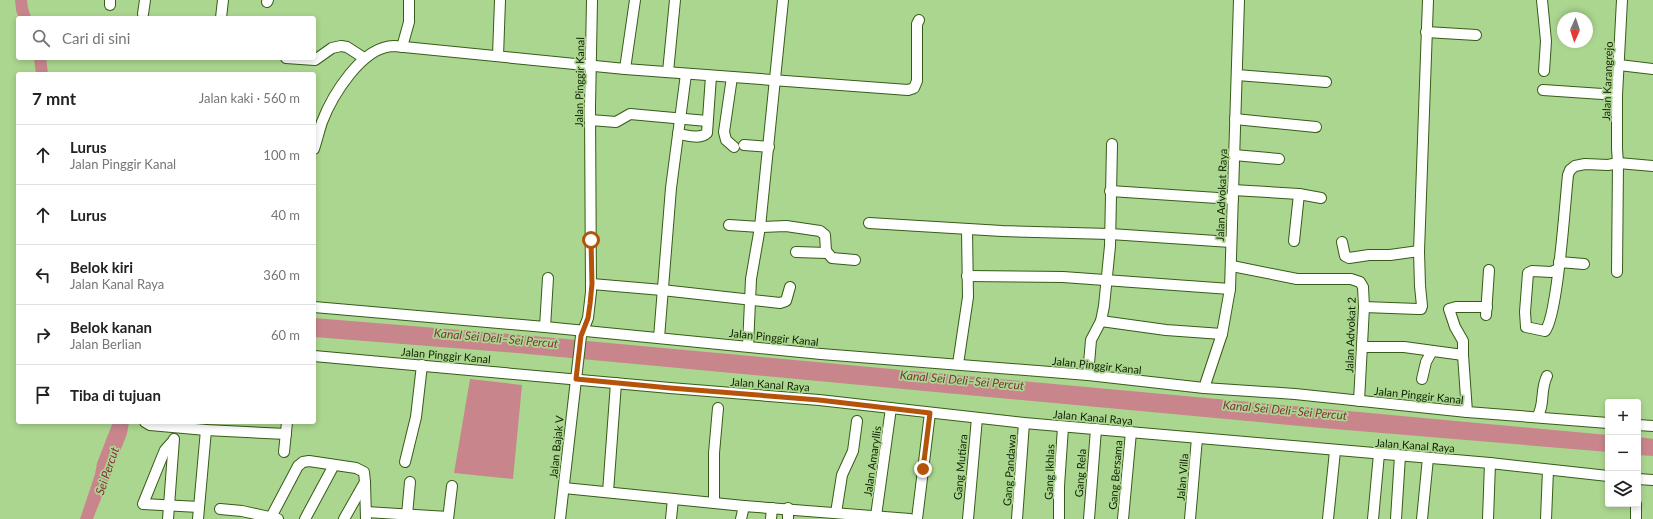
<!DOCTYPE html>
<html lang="id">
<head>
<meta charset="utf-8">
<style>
	body { margin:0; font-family:Lato,sans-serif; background:#f2f2f2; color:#222 }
	.controls { position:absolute; right:12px; bottom:12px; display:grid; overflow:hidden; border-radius:4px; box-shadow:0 2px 6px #0003 }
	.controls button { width:36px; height:36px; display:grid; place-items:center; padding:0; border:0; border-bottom:1px solid #e0e0e0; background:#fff; color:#222; font:20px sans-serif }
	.compass { position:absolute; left:1557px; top:12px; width:36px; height:36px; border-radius:50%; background:#fff; box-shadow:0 2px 6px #0003; rotate:183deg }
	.stop { position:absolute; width:12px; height:12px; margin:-9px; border:3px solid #b45309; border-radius:50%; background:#fff }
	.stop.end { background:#b45309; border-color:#fff; box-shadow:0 1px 4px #0008 }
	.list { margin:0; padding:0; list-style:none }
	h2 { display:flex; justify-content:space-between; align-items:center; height:52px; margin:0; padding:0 16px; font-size:17px }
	h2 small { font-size:13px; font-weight:400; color:#767676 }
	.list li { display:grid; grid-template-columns:26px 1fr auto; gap:12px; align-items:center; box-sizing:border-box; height:60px; padding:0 16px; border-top:1px solid #e0e0e0 }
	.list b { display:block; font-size:15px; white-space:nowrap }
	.list p { margin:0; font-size:13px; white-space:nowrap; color:#767676 }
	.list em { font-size:13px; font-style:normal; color:#767676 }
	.icon { flex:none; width:22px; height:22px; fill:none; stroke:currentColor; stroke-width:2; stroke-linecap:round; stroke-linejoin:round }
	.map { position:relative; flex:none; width:1653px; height:519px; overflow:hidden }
	.search { position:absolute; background:#fff; box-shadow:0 2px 6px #0003; left:16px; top:16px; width:300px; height:44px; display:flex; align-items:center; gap:10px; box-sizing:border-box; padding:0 14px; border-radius:4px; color:#767676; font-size:15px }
	.panel { position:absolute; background:#fff; box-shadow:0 2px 6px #0003; left:16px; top:72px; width:300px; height:352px; border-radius:4px }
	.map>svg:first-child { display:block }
	.water { fill:#c8868c }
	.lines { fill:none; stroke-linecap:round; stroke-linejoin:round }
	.river { stroke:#c8868c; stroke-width:12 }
	.minor-casing { stroke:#375c17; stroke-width:12 }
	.minor { stroke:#fff; stroke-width:10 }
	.route { stroke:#b45309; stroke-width:5 }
	.labels { text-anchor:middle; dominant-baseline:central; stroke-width:3.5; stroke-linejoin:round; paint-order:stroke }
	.street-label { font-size:11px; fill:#102004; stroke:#abd68f }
	.water-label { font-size:12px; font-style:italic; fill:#83323f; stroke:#abd68f }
</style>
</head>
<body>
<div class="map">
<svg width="1653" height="519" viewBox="0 0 1653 519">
	<rect width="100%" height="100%" fill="#abd68f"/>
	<!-- water -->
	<g class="water">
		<path d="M314,318L533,336L1608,435V452L1322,428L517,353L314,337Z"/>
		<path d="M470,379L522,385L513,479L454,473Z"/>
		<path d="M113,422H129L127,434L93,519H80L95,474L97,463Z"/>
		<path d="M1638,437L1653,439V456L1638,455Z"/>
	</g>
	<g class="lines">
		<!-- river -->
		<g class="river">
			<path d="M21,0L22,9L25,18"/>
			<path d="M40,58L42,74"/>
		</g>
		<defs>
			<g id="minor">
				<path d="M1542,0L1546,41L1544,71"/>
				<path d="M267,2L268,0"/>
				<path d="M110,5V0"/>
				<path d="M143,14L145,0"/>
				<path d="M221,18L223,0"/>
				<path d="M1426,32L1476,35"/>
				<path d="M402,47L409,22V0"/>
				<path d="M498,56L500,0"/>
				<path d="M286,58L315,60L332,48L341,46L347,47L364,58"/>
				<path d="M1619,65L1653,69"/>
				<path d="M625,69L635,0"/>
				<path d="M668,72L675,0"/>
				<path d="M1237,75L1326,82"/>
				<path d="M732,77L724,132L726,140L734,147"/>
				<path d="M1543,90L1617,95"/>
				<path d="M1235,119L1316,127"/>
				<path d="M590,120L616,122L630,114L707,121"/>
				<path d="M678,134C687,135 700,140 707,133L711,76"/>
				<path d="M744,145L769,147"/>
				<path d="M314,149C317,140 319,131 322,122C332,96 362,46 394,46L625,69L908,90L914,88L917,81V24L919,20"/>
				<path d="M1234,155L1279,159"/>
				<path d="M1233,190L1299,194L1321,198"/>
				<path d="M1110,191L1233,199"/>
				<path d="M869,223L1002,231L1110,234L1231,242"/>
				<path d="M729,225L760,227L786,226L820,231L825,235L826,251L832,258L855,260"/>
				<path d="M1294,241L1299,194"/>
				<path d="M1342,242L1345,256L1349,258L1369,255H1390L1419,251"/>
				<path d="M796,252L827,253"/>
				<path d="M1559,262L1584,264"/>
				<path d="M1232,266L1297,279H1351L1360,282L1363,287L1364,307L1359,401"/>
				<path d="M1558,269L1551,272L1532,271L1528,273L1525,312L1526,327L1545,331C1558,316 1565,201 1568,175L1570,170L1575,166L1585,164L1608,165L1618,163L1653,166"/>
				<path d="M1617,272L1618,163L1617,149V95L1622,0"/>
				<path d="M967,276L1063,277L1230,289"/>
				<path d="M592,284L662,290L780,303L786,301L790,287"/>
				<path d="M314,307L545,327L821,354L1088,375L1204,388L1295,394L1467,412L1608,423"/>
				<path d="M1364,307L1418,309H1421L1422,306L1420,286L1419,251L1428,0"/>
				<path d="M1486,315L1489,270"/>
				<path d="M1101,321L1166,330L1222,334"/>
				<path d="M545,327L548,278"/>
				<path d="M659,338L671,188L686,74"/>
				<path d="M748,346L751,279L760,227L783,0"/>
				<path d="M1362,347H1404L1463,355"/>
				<path d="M314,356L670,388L819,400L1024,423L1490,463L1608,476"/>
				<path d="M958,364L968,297L967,229"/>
				<path d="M1088,375L1091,340L1101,321L1104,306L1110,246L1112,144"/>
				<path d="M1422,379L1426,362L1432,351"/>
				<path d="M1204,388L1222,334L1230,289L1239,0"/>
				<path d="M1467,412L1463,355V341L1455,327L1449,309L1456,307H1487"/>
				<path d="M1537,417C1545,406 1540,389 1547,376"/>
				<path d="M145,422L150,425L206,430L286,434"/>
				<path d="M1638,425L1653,426"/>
				<path d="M173,441L165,450L162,457L143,504L199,507"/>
				<path d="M284,452L287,422"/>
				<path d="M405,462L416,417L422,365"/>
				<path d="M1638,479L1653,480"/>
				<path d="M365,482L366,519"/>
				<path d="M564,488L744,506L910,519"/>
				<path d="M608,492L616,383"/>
				<path d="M714,502V453L718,408"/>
				<path d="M220,509L242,511L278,519"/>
				<path d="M366,512L448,517"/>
				<path d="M836,513L842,475L853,451L857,421"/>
				<path d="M407,515L410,482"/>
				<path d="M876,516L891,408"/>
				<path d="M168,519L174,439"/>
				<path d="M198,519L206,430"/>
				<path d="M270,519L298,466L303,462L309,461L356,468L364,472L365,482L344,519"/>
				<path d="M305,519L334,465"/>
				<path d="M448,519L452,486"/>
				<path d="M560,519L581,336L588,318L591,292L590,106L592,0"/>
				<path d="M671,519L673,499"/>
				<path d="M741,519L744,506"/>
				<path d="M771,519L772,508"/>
				<path d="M788,519V508"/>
				<path d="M917,519L930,413"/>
				<path d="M968,519L977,418"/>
				<path d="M1017,519L1024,423"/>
				<path d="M1059,519V486L1063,427"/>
				<path d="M1089,519L1096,429"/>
				<path d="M1123,519L1131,432"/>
				<path d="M1190,519L1197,438"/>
				<path d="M1328,519L1335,451"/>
				<path d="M1373,519L1379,454"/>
				<path d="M1396,519L1400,456"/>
				<path d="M1422,519L1428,458"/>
				<path d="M1488,519L1490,463"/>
				<path d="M1546,519L1548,470"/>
				<path d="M1636,519V504"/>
			</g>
		</defs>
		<!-- minor casing -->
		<use href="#minor" class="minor-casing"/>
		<!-- minor -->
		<use href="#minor" class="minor"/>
	</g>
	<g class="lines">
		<!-- route -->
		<path class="route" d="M591,240L592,284L590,304L588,318L581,336L576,379L670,388L819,400L930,413L923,469"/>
	</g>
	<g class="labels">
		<!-- street labels -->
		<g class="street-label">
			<text transform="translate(1607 81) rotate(-88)">Jalan Karangrejo</text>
			<text transform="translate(579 82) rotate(-89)">Jalan Pinggir Kanal</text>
			<text transform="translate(1221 195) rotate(-88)">Jalan Advokat Raya</text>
			<text transform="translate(1350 335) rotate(-88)">Jalan Advokat 2</text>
			<text transform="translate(774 337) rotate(6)">Jalan Pinggir Kanal</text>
			<text transform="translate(446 355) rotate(5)">Jalan Pinggir Kanal</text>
			<text transform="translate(1097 365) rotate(6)">Jalan Pinggir Kanal</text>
			<text transform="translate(770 384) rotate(4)">Jalan Kanal Raya</text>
			<text transform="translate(1419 395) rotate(6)">Jalan Pinggir Kanal</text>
			<text transform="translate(1093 417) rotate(5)">Jalan Kanal Raya</text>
			<text transform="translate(1415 445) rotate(4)">Jalan Kanal Raya</text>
			<text transform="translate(556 447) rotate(-84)">Jalan Bajak V</text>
			<text transform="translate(872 461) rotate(-82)">Jalan Amaryllis</text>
			<text transform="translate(960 467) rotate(-85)">Gang Mutiara</text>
			<text transform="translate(1009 470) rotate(-86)">Gang Pandawa</text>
			<text transform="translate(1049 472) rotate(-88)">Gang Ikhlas</text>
			<text transform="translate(1080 473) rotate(-86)">Gang Rela</text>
			<text transform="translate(1115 475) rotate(-85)">Gang Bersama</text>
			<text transform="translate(1182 477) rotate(-85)">Jalan Villa</text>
		</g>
		<!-- water labels -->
		<g class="water-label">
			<text transform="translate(496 338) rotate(5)">Kanal Sei Deli–Sei Percut</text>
			<text transform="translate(962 380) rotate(5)">Kanal Sei Deli–Sei Percut</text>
			<text transform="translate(1285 410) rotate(5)">Kanal Sei Deli–Sei Percut</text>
			<text transform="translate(107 471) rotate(-71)">Sei Percut</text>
		</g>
	</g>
</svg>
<div class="controls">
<button>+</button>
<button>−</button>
<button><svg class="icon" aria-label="layers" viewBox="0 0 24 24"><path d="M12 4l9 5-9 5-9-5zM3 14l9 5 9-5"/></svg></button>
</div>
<svg class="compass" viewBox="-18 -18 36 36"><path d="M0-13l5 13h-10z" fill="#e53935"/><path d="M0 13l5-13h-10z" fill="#767676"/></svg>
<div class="stop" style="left:591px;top:240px"></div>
<div class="stop end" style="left:923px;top:469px"></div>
<div class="search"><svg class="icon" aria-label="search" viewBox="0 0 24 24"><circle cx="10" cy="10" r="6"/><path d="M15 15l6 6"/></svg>Cari di sini</div>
<section class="panel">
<h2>7 mnt<small>Jalan kaki · 560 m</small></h2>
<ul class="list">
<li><svg class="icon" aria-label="ahead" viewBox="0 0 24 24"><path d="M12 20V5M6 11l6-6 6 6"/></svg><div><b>Lurus</b><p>Jalan Pinggir Kanal</p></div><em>100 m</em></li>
<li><svg class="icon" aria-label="ahead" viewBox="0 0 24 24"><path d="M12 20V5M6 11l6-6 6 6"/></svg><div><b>Lurus</b></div><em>40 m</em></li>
<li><svg class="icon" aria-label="left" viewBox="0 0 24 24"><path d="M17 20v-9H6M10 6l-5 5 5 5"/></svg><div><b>Belok kiri</b><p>Jalan Kanal Raya</p></div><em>360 m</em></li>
<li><svg class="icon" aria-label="right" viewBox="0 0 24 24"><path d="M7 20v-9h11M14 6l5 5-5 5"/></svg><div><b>Belok kanan</b><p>Jalan Berlian</p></div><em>60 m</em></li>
<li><svg class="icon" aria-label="arrive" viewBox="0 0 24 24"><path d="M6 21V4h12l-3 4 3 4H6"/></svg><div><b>Tiba di tujuan</b></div></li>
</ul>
</section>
</div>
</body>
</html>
